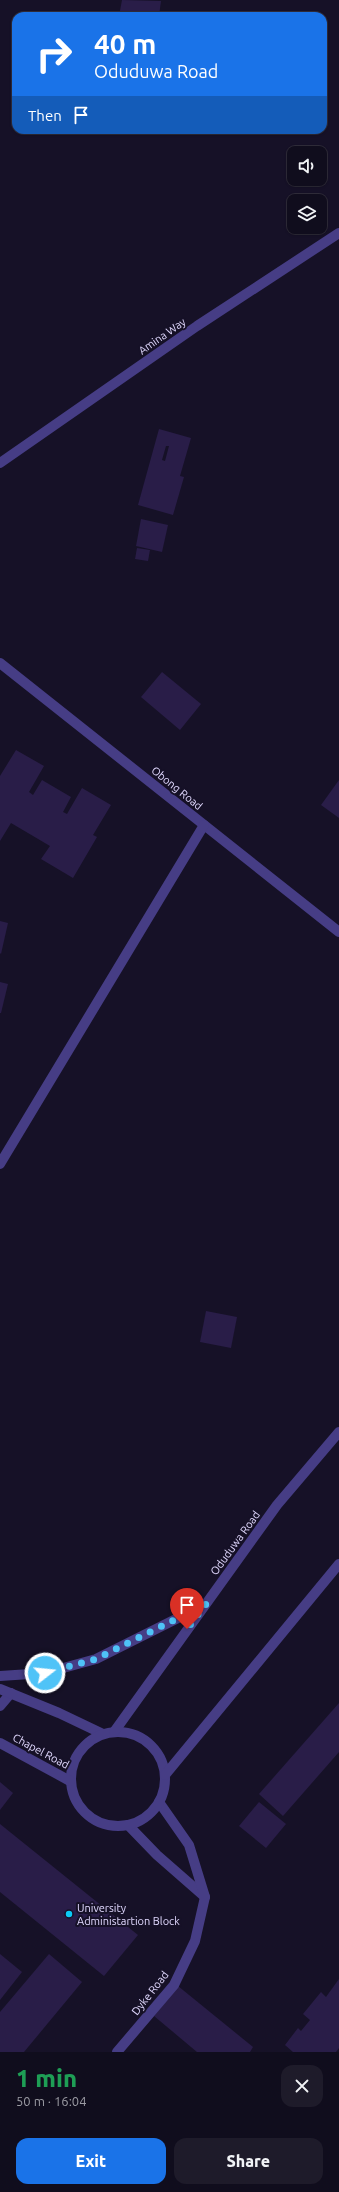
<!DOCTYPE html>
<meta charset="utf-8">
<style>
body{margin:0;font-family:Ubuntu,sans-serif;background:#1e1b2a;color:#f1f3f6;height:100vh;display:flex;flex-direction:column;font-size:15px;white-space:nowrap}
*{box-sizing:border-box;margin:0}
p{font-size:13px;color:#9c9ca4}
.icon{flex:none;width:22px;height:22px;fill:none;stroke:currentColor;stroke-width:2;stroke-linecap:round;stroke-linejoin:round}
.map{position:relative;height:2052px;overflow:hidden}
.sheet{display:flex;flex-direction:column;background:#100d1d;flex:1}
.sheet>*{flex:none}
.top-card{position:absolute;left:12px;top:12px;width:315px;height:122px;border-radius:12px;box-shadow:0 1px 3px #0004,0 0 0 1px #302d3b;background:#1a73e8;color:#fff;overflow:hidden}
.tools{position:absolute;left:287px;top:146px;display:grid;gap:8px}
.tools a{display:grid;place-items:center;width:40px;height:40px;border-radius:8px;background:#100d1d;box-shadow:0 1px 3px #0004,0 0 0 1px #302d3b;font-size:20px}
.pin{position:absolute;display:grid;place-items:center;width:34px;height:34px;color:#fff;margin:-41px -17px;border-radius:50% 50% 50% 0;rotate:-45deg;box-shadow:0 0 4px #0007}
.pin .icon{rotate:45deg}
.me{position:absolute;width:44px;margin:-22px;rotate:74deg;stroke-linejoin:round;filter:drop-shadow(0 0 3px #0008)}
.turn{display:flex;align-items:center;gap:14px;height:84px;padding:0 16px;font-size:18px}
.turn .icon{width:52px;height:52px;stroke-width:2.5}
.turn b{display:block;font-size:28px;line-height:34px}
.then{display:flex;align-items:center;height:38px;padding:0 16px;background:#0003;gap:8px;font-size:15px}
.round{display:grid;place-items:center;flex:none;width:42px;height:42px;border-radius:12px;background:#1e1b2a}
.headline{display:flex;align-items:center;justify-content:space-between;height:68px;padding:0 16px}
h1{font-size:24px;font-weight:800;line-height:30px;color:#1e9e55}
.primary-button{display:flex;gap:8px;margin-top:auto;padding:8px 16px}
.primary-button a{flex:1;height:46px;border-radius:12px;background:#1a73e8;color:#fff;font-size:16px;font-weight:800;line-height:46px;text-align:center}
.primary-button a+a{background:#1e1b2a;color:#f1f3f6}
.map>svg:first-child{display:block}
</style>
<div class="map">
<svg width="339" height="2052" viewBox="0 0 339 2052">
<rect width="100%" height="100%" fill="#161127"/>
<!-- building -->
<g fill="#291d48" fill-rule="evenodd">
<path d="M122,0L161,1L159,16H119Z"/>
<path d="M159,429L191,438L180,476L184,477L173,515L138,505ZM166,446H169L165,461L162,460Z"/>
<path d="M141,519L168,525L162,552L136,546Z"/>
<path d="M137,548L150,550L148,561L135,559Z"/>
<path d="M162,672L201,704L180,730L141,697Z"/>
<path d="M16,750L44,766L29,792L33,795L42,780L71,797L63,812L67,814L82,788L111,805L93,835L97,837L73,878L41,859L50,846L11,823L0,841V776Z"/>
<path d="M339,780V818L321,805Z"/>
<path d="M0,921L8,923L1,954L0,953Z"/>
<path d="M0,982L8,984L1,1013H0Z"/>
<path d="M206,1311L237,1317L231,1348L200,1342Z"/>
<path d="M339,1703V1752L283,1816L259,1794Z"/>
<path d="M0,1782L13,1793L0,1810Z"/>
<path d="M259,1802L286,1824L266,1848L239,1826Z"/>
<path d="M0,1824L138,1935L104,1976L0,1892Z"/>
<path d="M0,1954L22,1972L0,2000Z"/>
<path d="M49,1954L82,1982L24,2052H0V2012Z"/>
<path d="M339,1979V2048L336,2052H293L285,2045L298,2028L301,2031L310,2020L303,2014L321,1992L326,1997Z"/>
<path d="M178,1986L253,2047L250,2052H197L154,2016Z"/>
</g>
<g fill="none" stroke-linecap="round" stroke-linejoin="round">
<!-- minor -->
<g stroke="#463d85" stroke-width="10">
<path d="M0,463L197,326L339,233"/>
<path d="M0,663L339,932"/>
<path d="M0,1164L204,825"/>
<path d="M0,1706L11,1693"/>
<path d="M128,1825L157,1855L205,1897"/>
<path d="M117,2052L174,1985L195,1941L205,1897L189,1845L159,1802"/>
</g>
<!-- tertiary -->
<g stroke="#463d85" stroke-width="10">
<path d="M0,1676L45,1673L96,1659L204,1605"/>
<path d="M0,1689L59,1713L103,1734"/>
<circle cx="118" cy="1779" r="47"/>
<path d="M114,1732L277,1505L339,1432"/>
<path d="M0,1743L70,1781"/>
<path d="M165,1775L339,1564"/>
</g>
</g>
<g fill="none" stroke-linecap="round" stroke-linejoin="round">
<!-- route -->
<path stroke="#4fc3f7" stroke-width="7" stroke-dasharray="0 12.6" d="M45,1673L96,1659L206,1604L187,1629"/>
</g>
<!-- markers -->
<circle fill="#0bccf7" stroke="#161127" stroke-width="1.5" cx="69" cy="1914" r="4"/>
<g text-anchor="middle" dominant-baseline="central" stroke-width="4" stroke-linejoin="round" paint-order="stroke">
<!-- street labels -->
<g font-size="11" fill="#e0d8fe" stroke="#161127">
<text transform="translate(162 336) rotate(-35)">Amina Way</text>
<text transform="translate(177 788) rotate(39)">Obong Road</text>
<text transform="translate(235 1543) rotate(-54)">Oduduwa Road</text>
<text transform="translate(41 1751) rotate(28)">Chapel Road</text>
<text transform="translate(150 1993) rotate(-52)">Dyke Road</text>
</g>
<!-- poi labels -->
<g font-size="11" fill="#e0d8fe" stroke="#161127" text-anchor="start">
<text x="77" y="1908">University<tspan x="77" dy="13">Administartion Block</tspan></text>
</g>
</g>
</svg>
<div class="tools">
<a><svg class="icon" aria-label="sound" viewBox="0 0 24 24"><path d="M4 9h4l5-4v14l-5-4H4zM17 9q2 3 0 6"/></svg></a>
<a><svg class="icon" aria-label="layers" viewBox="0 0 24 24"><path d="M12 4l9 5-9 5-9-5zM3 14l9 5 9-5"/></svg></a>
</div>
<div class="pin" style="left:187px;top:1629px;background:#d93025"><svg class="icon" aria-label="arrive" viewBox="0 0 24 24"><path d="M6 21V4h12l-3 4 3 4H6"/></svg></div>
<svg class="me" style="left:45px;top:1673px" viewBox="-20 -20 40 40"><circle r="17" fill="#4fc3f7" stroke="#fff" stroke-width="3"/><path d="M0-11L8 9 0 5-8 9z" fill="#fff"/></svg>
<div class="top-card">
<div class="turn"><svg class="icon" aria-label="right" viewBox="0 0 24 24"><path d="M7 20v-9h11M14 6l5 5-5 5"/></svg><div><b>40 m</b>Oduduwa Road</div></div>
<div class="then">Then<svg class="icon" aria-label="arrive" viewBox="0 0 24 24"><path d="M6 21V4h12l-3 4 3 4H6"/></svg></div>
</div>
</div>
<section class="sheet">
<div class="headline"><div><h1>1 min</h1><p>50 m · 16:04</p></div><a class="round"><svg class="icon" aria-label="close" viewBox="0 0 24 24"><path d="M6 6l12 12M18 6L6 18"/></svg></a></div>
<div class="primary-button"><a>Exit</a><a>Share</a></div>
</section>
